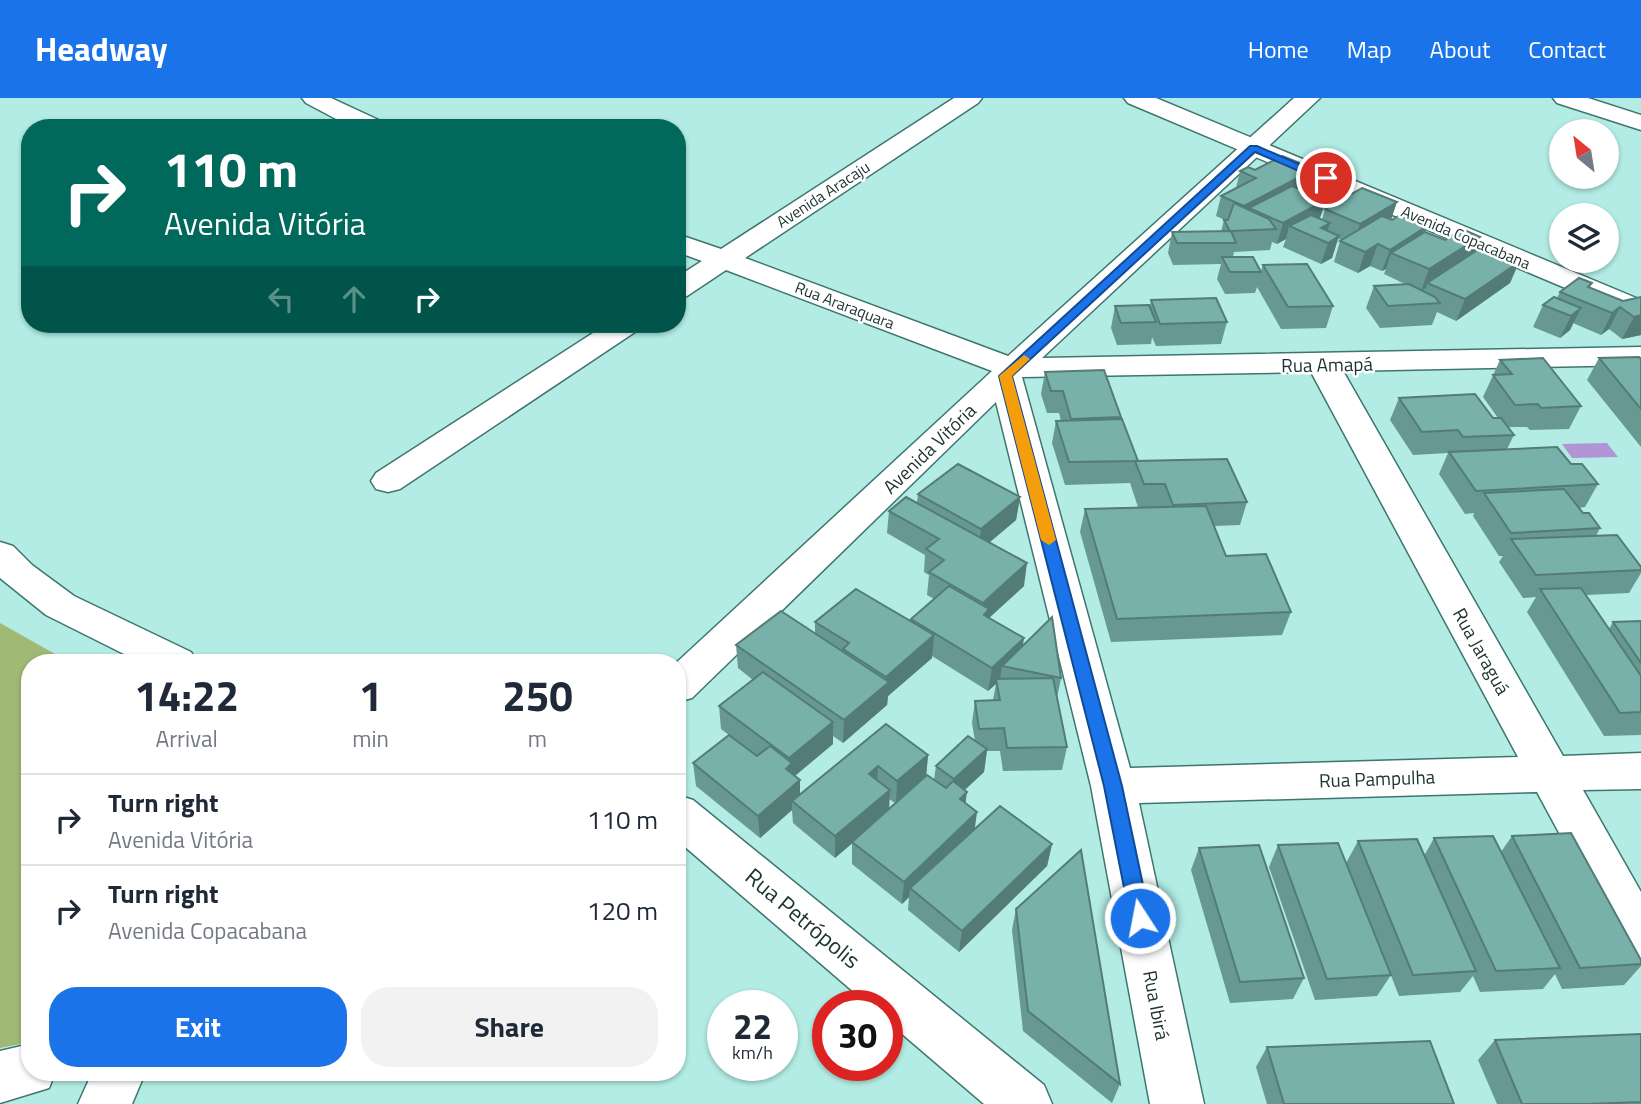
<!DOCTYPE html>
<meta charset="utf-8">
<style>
body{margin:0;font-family:"Titillium Web",sans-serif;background:#f2f2f3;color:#1f2937;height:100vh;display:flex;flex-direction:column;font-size:26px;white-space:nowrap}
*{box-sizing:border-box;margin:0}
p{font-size:23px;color:#747a83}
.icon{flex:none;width:38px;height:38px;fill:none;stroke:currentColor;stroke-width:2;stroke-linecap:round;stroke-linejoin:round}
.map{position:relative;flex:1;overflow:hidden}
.drawer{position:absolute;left:21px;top:556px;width:665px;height:427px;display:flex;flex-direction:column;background:#fff;border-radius:28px;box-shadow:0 2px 5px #0004}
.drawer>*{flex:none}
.guide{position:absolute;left:21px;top:21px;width:665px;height:214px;border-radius:28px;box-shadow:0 2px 5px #0004;background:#00695c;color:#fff;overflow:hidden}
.needle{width:46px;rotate:330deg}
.fabs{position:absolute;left:1549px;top:21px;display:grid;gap:14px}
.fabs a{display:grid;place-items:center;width:70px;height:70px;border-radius:50%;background:#fff;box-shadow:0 2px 5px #0004;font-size:35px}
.speed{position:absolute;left:707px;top:892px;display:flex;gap:14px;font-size:35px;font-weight:700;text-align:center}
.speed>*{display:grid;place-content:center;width:91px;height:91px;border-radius:50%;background:#fff;box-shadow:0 2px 5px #0004;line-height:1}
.speed small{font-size:18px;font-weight:400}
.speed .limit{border:10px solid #d22;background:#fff;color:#111}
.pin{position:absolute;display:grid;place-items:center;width:60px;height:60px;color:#fff;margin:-30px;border:4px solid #fff;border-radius:50%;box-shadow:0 2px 7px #0007}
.me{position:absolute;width:77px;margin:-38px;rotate:349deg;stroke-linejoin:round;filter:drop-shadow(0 0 5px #0008)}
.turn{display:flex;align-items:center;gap:24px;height:147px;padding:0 28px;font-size:32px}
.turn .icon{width:91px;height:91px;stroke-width:2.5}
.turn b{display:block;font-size:49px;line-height:60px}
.lanes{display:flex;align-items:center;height:66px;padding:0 28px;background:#0003;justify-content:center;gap:35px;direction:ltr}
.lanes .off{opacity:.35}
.eta{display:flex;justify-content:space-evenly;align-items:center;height:119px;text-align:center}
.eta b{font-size:42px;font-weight:700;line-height:49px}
.primary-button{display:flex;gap:14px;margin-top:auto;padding:14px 28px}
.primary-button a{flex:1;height:80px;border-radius:28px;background:#1a73e8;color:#fff;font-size:28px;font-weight:700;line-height:80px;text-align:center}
.primary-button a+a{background:#f2f2f3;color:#1f2937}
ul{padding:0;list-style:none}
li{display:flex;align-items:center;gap:21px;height:91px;padding:0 28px;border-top:2px solid #e0e1e3}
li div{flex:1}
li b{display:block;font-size:26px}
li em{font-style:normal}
header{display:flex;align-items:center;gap:42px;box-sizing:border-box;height:98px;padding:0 35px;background:#1a73e8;color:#fff}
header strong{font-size:33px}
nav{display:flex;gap:38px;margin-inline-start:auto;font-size:24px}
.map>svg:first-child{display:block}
</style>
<header>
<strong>Headway</strong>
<nav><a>Home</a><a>Map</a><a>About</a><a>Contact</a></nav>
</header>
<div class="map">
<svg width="1641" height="1006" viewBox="0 0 1641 1006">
<rect width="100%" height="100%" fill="#b2ece4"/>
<!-- forest -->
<path fill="#a0b975" d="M0,525L71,565H30V944L0,950Z"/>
<!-- water -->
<path fill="#b194d3" d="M1607,345L1618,359L1572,360L1562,346Z"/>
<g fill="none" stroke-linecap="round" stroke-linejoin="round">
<defs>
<g id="street">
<path d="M302,0H331L385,25L388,30H353L306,5Z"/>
<path d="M954,0H982L978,5L745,160L1008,258L1294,0H1320L1042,260L1641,249V267L1343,273L1563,658L1641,655V691L1583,692L1641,794V862L1624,855L1537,694L1139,705L1204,1006H1150L1091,688L996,304L692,600L677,604L676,565L992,273L726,172L687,198L677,201V179L702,163L677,154V136L721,151ZM1311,274L1518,659L1130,670L1022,279Z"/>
<path d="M1553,0H1588L1641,17V32L1557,5Z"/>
<path d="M607,226H642L638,232L400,391L388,394L376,391L371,383L376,375Z"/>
<path d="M0,444L13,448L32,467L74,498L191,554L197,565H142L46,517L0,480Z"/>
<path d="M677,697L693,702L1044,987L1052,1006H984L887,923V908H870L677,742Z"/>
<path d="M30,946V975H55L49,990L0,1005V953Z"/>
<path d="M92,975H145L132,1006H78Z"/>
</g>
<path id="secondary" d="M1124,0H1156L1641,202V222L1128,5Z"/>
</defs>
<!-- street casing -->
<use href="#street" stroke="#3e766f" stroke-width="3"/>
<!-- secondary casing -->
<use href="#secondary" stroke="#3e766f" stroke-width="3"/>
<!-- street -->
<use href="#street" fill="#fff" fill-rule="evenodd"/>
<!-- secondary -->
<use href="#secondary" fill="#fff" fill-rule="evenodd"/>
</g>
<!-- wall -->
<g fill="#679891" fill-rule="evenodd">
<path d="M1315,71L1309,91L1305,93L1320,121L1322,122L1325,111L1427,128L1425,134L1474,154L1519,164L1510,185L1456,223L1437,214L1432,227L1380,230L1366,210L1374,188L1407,187L1384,176L1386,171L1382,173L1370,168L1358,175L1334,164L1340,143L1342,142L1338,141L1332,160L1321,166L1283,149L1286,141L1277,146L1272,144L1270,152L1234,154L1233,159L1261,173L1263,167L1333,208L1326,230L1281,231L1257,189L1255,195L1225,196L1217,181L1221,166L1173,167L1168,155L1172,134H1221L1224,122H1225L1216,118L1221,98L1236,90L1240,73Z"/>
<path d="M1592,185L1590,189L1623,203L1641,199V237L1622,241L1609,231L1601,237L1573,225L1570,232L1560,240L1533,229L1543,207L1557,200L1560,194Z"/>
<path d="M1151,202L1227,224L1221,246L1156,248L1152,239L1151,246L1117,247L1111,230L1115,208H1150Z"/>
<path d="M1599,260L1641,261V349L1587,282Z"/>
<path d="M1500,262L1581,308L1569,331L1530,332L1527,329H1508L1514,337L1507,351L1571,366L1598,386L1585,409L1579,410L1583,415L1600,430L1596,438L1641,469V475L1629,495L1586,497L1609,531L1613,524L1641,523V637L1604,638L1527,514L1536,499L1523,500L1499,464L1503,458H1499L1473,418L1474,415L1465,416L1439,376L1448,355L1413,357L1390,322L1399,300L1493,320H1498L1483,299Z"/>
<path d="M1045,274L1121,319L1137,363L1247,404L1240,427L1214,428L1226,458L1291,514L1282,537L1111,544L1080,434L1085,411L1138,409L1130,385L1065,387L1052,345L1056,323H1061L1059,315H1047L1041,296Z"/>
<path d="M918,396L1020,399L1016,422L990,444L1024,488L989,520L1061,580L1057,600L1067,649L1062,672L1003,673L1000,653H987L984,674L964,692L966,706L975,731L1052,746L1047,768L959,854L908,812L909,799L902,806L852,766V745L835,760L793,725L792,712L760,740L696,688L693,665L729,637L721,631L719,608L753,582L738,570L736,547L815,535V524L911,523V521L934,501L927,497L929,477L924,474L925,457L887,435L889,413L917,405ZM932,558L988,593L996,586L993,602L975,603L972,625L975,643L936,668L934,682L926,678L928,657L886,626L800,696V682L795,678L833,646V638L843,645L887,607L888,598L932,560ZM889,701L895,705L889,711Z"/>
<path d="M1512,738L1641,862V868L1624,887L1562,891L1555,876L1543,891L1480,894L1473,878L1460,894L1399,898L1360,799L1391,877L1377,898L1315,902L1269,769L1278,747L1346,765L1358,743L1424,758L1434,740L1501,754Z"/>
<path d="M1199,750L1304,880L1293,901L1230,905L1191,772Z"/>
<path d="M1016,811L1120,986L1112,1005L1023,933L1012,832Z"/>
<path d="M1641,936V1006H1497L1478,962L1495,942Z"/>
<path d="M1267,949L1454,1006H1267L1256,969Z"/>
</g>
<!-- shaded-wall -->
<g fill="#547c76">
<path d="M1315,71L1309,91L1263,116L1249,110L1244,126L1239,129L1244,108Z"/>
<path d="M1326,102L1319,123L1289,128L1286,141L1277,146L1283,125Z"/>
<path d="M1397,104L1390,125L1353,147L1360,126Z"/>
<path d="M1330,125L1324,144L1321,130Z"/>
<path d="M1427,128L1420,150L1391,155L1386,171L1382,173L1390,152Z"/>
<path d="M1339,138L1332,160L1321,166L1328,145Z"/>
<path d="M1480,139L1472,160L1427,185L1426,190L1421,193L1429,171Z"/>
<path d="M1378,146L1370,168L1358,175L1365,154Z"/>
<path d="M1519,164L1510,185L1456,223L1465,201Z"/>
<path d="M1620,209L1609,231L1601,237L1612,215Z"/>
<path d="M1581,210L1570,232L1560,240L1571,218Z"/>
<path d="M1641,217V237L1622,241L1634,219Z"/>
<path d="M1020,399L1016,422L978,454L981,431Z"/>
<path d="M1027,465L1024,488L980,528L983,505Z"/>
<path d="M934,537L932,560L888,598L887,607L843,645L844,622L885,587L886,579Z"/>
<path d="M1024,540L1021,563L1002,568L1000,582L996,581V586L988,593L992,570Z"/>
<path d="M833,624V646L792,680L786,671L789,668V660Z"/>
<path d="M987,651L984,674L952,704L954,681Z"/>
<path d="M928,657L926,680L896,706L897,683Z"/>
<path d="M878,668L877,691L869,676Z"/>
<path d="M800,682V705L792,703V712L760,740L758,718Z"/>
<path d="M890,692L889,714L835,760V738Z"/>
<path d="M967,694L964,717L960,701Z"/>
<path d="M977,714L974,737L910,790L909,799L902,806L904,784Z"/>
<path d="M1052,746L1047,768L959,854L962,833Z"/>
</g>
<!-- building -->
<g fill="#78b1a9" stroke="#547c76" stroke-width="2">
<path d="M1282,58L1315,71L1244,108L1221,98L1256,80L1240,73L1248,69L1255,72Z"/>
<path d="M1292,88L1326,102L1283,125L1249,110Z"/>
<path d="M1362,90L1397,104L1360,126L1325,111Z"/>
<path d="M1234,105L1269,121L1276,131L1230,133L1224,122H1228Z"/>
<path d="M1311,117L1330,125L1321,130L1339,138L1328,145L1289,128Z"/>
<path d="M1400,117L1427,128L1390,152L1378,146L1365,154L1340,143L1382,118L1392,122Z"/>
<path d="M1462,131L1480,139L1429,171L1391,155L1425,134L1445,142Z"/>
<path d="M1231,133L1236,145H1177L1172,134Z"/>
<path d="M1482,149L1519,164L1465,201L1427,185Z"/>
<path d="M1222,159H1253L1261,174H1230Z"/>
<path d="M1307,166L1333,208L1288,209L1263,167Z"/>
<path d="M1579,180L1592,185L1588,189L1623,203L1641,199V217L1634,219L1620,209L1612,215L1560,194Z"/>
<path d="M1409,186L1435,199L1440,205L1388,208L1374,188Z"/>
<path d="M1554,199L1581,210L1571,218L1543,207Z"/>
<path d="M1216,200L1227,224L1160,226L1151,202Z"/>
<path d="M1149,207L1156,224L1121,225L1115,208Z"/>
<path d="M1639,259L1641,261V311L1599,260Z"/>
<path d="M1543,260L1581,308L1541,310L1538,306L1515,307L1493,277L1512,276L1500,262Z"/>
<path d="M1104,272L1121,319L1071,321L1063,293H1051L1045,274Z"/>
<path d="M1475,296L1493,320H1501L1514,337L1463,339L1458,332L1422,334L1399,300Z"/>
<path d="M1122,321L1138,363L1069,364L1056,323Z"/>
<path d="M1557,349L1571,366H1582L1598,386L1476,393L1449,354Z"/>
<path d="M1227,361L1247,404L1173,407L1165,386H1144L1135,363Z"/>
<path d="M958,366L1020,399L981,431L918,396Z"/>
<path d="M1564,391L1583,415H1589L1600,430L1511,435L1484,395Z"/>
<path d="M906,399L1027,465L983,505L929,474L944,462L926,451L939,441L889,413Z"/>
<path d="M1206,408L1226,458L1266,456L1291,514L1117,521L1085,411Z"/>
<path d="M1617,437L1641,469V472L1536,477L1511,441Z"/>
<path d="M949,488L989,511L984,517L1024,540L992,570L911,521Z"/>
<path d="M1581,490L1641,578V614L1620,615L1540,491Z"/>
<path d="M856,491L934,537L886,579L843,551L849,545L815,524Z"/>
<path d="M781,513L889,584L844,622L736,547Z"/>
<path d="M1052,519L1061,580L1002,568Z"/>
<path d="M1641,523V565L1613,524Z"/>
<path d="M763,574L833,624L789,660L719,608Z"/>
<path d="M1053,580L1067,649L1007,650L1004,630L979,631L975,603L1000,602L996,581Z"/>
<path d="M886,626L928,657L897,683L878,668L869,676L890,692L835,738L792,703Z"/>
<path d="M729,637L757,658L770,648L792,665L786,671L800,682L758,718L693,665Z"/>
<path d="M968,638L987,651L954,681L936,668Z"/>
<path d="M927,677L946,690L953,683L967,694L960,701L977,714L904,784L852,744Z"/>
<path d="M1000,708L1052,746L962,833L910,790Z"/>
<path d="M1571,735L1641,862V866L1580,870L1512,738Z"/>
<path d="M1493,738L1560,870L1496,873L1434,740Z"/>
<path d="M1417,741L1476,873L1413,877L1358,743Z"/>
<path d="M1338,745L1391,877L1327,881L1278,747Z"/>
<path d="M1259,747L1304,880L1240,884L1199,750Z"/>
<path d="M1081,752L1120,986L1028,913L1016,811Z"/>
<path d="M1641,936V1004L1586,1006H1522L1495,942Z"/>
<path d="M1430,943L1454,1006H1284L1267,949Z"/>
</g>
<!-- route -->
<path fill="#1a73e8" stroke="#114b97" stroke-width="2" d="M1250,48H1257L1331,80L1322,83L1255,54L1012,278L1122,688L1150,820L1147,827L1140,829L1133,827L1130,820L1104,688L999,278Z"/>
<!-- slow -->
<path fill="#f59e0b" d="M1024,257L1030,261L1012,278L1056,442L1049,447L1041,442L999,278Z"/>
<g text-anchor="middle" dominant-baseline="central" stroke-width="5" stroke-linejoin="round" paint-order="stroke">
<!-- far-street labels -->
<g font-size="16" fill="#1c3330" stroke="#fff">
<text transform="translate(823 96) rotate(-33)">Avenida Aracaju</text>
<text transform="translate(1466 139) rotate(23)">Avenida Copacabana</text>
<text transform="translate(845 207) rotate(21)">Rua Araraquara</text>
</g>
<!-- street labels -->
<g font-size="19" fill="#1c3330" stroke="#fff">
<text transform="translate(1327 266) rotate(-1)">Rua Amapá</text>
<text transform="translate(929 350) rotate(-44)">Avenida Vitória</text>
<text transform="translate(1482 553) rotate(61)">Rua Jaraguá</text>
<text transform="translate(1377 680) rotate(-2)">Rua Pampulha</text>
<text transform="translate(1157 907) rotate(79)">Rua Ibirá</text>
</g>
<!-- near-street labels -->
<g font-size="23" fill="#1c3330" stroke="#fff">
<text transform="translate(803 820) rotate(40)">Rua Petrópolis</text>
</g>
</g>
</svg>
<div class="fabs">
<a><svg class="needle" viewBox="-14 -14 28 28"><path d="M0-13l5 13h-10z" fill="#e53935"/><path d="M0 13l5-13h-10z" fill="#747a83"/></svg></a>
<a><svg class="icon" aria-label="layers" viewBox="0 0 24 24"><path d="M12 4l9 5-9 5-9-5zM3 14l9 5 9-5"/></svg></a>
</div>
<div class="speed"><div>22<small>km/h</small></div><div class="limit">30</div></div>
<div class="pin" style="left:1326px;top:80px;background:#d93025"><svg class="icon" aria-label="arrive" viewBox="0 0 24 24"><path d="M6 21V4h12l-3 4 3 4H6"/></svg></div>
<svg class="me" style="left:1140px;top:820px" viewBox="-20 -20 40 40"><circle r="17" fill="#1a73e8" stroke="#fff" stroke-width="3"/><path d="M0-11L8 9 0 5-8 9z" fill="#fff"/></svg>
<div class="guide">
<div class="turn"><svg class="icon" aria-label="right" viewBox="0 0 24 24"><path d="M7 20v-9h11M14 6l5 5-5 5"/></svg><div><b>110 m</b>Avenida Vitória</div></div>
<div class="lanes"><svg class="icon off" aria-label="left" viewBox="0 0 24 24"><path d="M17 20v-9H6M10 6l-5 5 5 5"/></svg><svg class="icon off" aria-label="ahead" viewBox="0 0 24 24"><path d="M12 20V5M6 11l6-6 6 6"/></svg><svg class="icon" aria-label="right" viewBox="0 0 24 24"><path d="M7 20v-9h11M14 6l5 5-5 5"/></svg></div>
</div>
<section class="drawer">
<div class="eta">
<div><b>14:22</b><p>Arrival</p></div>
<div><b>1</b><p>min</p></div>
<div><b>250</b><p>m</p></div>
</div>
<ul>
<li><svg class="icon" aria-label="right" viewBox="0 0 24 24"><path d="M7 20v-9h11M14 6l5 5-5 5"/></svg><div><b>Turn right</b><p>Avenida Vitória</p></div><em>110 m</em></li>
<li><svg class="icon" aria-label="right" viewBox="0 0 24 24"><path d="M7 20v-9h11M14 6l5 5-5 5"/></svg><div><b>Turn right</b><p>Avenida Copacabana</p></div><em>120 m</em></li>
</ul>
<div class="primary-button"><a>Exit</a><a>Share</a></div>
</section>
</div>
